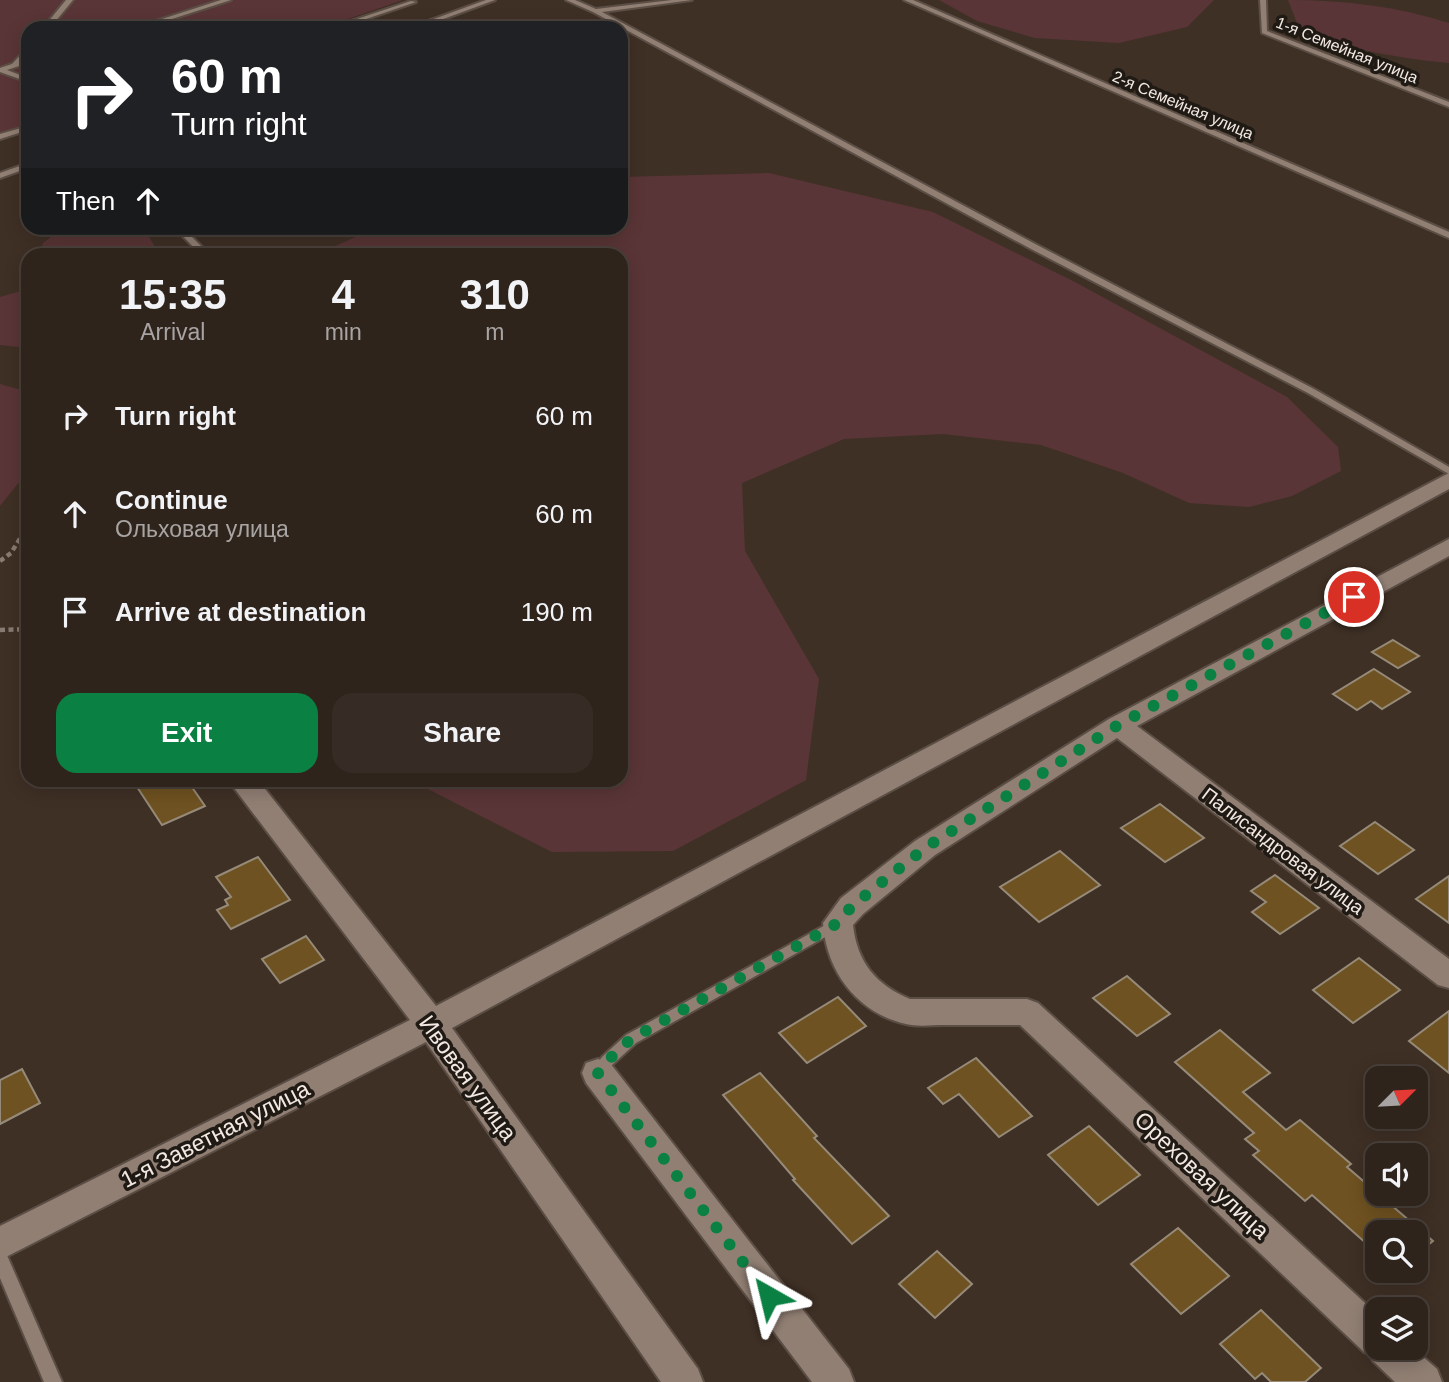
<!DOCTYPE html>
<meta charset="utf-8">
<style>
body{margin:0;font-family:Arial,sans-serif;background:#372c25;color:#f1f3f6;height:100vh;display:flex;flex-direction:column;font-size:26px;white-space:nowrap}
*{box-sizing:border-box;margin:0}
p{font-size:23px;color:#a7a4a3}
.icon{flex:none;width:38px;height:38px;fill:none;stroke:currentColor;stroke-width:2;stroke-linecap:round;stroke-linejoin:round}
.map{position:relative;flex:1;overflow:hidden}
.details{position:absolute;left:21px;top:248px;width:607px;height:539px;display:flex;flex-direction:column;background:#2f241c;border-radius:21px;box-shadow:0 4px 18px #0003,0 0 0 2px #4a413b}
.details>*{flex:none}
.guide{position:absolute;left:21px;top:21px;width:607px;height:214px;border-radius:21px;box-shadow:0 4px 18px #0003,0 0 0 2px #4a413b;background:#202124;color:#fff;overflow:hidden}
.needle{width:46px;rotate:66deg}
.controls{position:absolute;left:1365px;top:1066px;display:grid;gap:14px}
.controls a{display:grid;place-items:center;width:63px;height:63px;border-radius:14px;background:#2f241c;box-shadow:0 4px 18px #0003,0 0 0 2px #4a413b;font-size:35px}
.pin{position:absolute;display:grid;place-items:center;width:60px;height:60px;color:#fff;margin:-30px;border:4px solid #fff;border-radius:50%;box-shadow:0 2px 7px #0007}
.me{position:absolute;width:77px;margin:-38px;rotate:323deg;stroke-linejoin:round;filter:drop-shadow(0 0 5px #0008)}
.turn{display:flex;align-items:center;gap:24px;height:147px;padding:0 35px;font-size:32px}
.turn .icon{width:91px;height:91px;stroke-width:2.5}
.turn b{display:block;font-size:49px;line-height:60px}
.then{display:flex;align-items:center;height:66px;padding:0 35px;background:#0003;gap:14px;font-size:26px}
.eta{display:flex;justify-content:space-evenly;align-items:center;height:119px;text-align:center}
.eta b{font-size:42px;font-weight:700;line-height:49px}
.cta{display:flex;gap:14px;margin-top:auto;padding:14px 35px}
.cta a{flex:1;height:80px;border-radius:21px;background:#0b8043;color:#fff;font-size:28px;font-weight:700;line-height:80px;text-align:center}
.cta a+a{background:#372c25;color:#f1f3f6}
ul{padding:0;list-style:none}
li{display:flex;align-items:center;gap:21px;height:98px;padding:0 35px}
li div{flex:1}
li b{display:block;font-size:26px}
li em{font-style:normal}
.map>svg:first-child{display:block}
</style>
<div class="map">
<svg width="1449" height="1382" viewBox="0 0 1449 1382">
<rect width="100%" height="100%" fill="#3f3025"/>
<!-- green -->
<g fill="#5a3537">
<path d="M0,0H403L322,28H28V126L0,135Z"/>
<path d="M939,0H1214L1187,27L1119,43L1035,38L977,21Z"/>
<path d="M1288,0C1342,0 1397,6 1449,23V63C1394,58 1353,49 1301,33Z"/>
<path d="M769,173L933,212L1073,281L1287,397L1338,447L1341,471L1292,496L1249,507L1189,503L1123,473L1041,445L943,434L844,439L742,483L745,551L819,679L806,780L673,851L552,852L412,781L621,780V256L316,255L375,228H621V177Z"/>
<path d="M63,228H143L154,245L152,255H40L43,243Z"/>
<path d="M28,289V348L0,345V297Z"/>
<path d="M0,384L28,392V471L0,506Z"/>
</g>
<!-- building -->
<g fill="#6f5221" stroke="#968b7a" stroke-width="2">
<path d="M1393,640L1419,656L1398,668L1372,652Z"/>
<path d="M1374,669L1410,692L1382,709L1371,701L1357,710L1333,694Z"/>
<path d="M152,780H187L205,806L162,825L137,787Z"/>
<path d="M1160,804L1204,838L1165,862L1121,828Z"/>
<path d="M1375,822L1414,850L1378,874L1340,846Z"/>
<path d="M1060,851L1100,885L1039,922L1000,887Z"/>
<path d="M258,857L290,900L231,929L217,910L228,905L225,900L231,897L216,877Z"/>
<path d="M1275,875L1319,908L1280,934L1252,912L1266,902L1251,891Z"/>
<path d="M1449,876V923L1416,899Z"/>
<path d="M306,936L324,960L280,983L262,959Z"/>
<path d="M1359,958L1400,990L1353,1023L1313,990Z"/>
<path d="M1127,976L1170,1014L1137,1036L1093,998Z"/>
<path d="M838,997L866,1026L807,1063L779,1033Z"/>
<path d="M1449,1011V1073L1409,1041Z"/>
<path d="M1220,1030L1270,1073L1243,1092L1286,1130L1300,1120L1351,1164L1347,1167L1433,1241L1416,1255V1232H1377V1253L1312,1195L1305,1201L1253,1155L1259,1151L1245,1139L1254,1133L1175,1062Z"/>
<path d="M976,1058L1032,1116L999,1137L959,1094L943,1104L928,1088Z"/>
<path d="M22,1069L40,1103L0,1124V1080Z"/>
<path d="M760,1073L817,1136L814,1138L889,1216L852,1244L793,1180L795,1179L723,1095Z"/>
<path d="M1089,1126L1140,1175L1098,1205L1048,1155Z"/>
<path d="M1178,1228L1229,1276L1181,1314L1131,1264Z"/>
<path d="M937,1251L972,1284L935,1318L899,1284Z"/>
<path d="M1261,1310L1321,1368L1305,1382H1271L1262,1373L1255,1379L1220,1344Z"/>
</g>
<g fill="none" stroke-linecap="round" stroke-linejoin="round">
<defs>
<g id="lane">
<path d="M66,0H73L50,28H43Z"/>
<path d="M221,0H231L144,28H134Z"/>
<path d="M486,0H495L419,28H409Z"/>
<path d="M566,0H575L596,9L672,0H692L602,12L1039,246L1314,389L1449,467V474L1308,393L1033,250L593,12Z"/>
<path d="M904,0H913L1449,232V238Z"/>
<path d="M1260,0H1266L1267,31L1449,102V107L1262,33Z"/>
<path d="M411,1L416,2L340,28H330Z"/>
<path d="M28,47V53L22,61L28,59V63L7,70L28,78V82L0,72V68L12,64Z"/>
<path d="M28,126V130L0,139V134Z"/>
<path d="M28,163V168L0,178V173Z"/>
<path d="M175,228H183L211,256H202Z"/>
<path d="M838,918L843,919L845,923L843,927L636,1043L612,1065L603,1077L598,1079L593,1077L590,1073L602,1057L626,1035Z"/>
<path d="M0,1250L6,1253L62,1382H44L0,1278Z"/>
</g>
<g id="street">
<path d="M1449,473V489L452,1028L698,1369L703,1382H661L426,1042L0,1260V1226L410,1020L228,780H258L436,1006Z"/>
<path d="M1449,539V556L1137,726L1449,959V988L1438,985L1117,738L935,855L863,914L853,925C857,962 876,985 910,999H1027L1038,1003L1377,1314V1348H1413L1437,1369L1442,1382H1395L1373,1361L1370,1354L1364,1352L1020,1025C994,1025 969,1025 944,1025C932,1025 918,1027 906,1024C857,1013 826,971 823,923L841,898L915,841L1109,719Z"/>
<path d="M598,1059L610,1063L849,1369L854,1382H812L586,1083L582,1073L586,1063Z"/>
</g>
</defs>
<!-- lane casing -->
<use href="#lane" stroke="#5b4e45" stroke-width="4"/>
<!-- street casing -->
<use href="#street" stroke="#5b4e45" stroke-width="4"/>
<!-- path -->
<g stroke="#887b71" stroke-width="4.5" stroke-dasharray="5 3.5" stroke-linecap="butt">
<path d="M0,561L11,553L28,526"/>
<path d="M0,630L28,629"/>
</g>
<!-- lane -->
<use href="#lane" fill="#917f73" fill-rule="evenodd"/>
<!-- street -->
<use href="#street" fill="#917f73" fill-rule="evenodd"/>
</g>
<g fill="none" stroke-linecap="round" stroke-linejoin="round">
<!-- route -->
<path stroke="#0b8043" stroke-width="12" stroke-dasharray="0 21.6" d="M769,1296L598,1073L607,1061L631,1039L838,923L852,906L925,848L1118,725L1354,597"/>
</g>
<g text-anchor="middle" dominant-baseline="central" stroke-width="7" stroke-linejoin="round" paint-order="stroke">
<!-- far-street labels -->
<g font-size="16" fill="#f3e9e2" stroke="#201a15">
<text transform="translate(1347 50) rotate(22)">1-я Семейная улица</text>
<text transform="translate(1183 105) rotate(23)">2-я Семейная улица</text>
</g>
<!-- street labels -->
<g font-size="19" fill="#f3e9e2" stroke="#201a15">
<text transform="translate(1283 851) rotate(37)">Палисандровая улица</text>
</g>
<!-- near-street labels -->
<g font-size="23" fill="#f3e9e2" stroke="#201a15">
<text transform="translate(468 1078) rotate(54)">Ивовая улица</text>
<text transform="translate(215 1134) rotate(-27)">1-я Заветная улица</text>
<text transform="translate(1202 1175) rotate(43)">Ореховая улица</text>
</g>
</g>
</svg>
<div class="controls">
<a><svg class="needle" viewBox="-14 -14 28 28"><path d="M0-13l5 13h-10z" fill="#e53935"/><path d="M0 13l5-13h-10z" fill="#a7a4a3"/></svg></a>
<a><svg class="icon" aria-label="sound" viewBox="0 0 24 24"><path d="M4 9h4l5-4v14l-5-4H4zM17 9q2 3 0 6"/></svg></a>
<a><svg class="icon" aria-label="search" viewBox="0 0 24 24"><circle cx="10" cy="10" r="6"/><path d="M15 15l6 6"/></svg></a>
<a><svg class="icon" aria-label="layers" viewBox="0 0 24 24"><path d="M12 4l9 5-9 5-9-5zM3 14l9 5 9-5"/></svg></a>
</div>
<div class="pin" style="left:1354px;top:597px;background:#d93025"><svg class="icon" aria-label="arrive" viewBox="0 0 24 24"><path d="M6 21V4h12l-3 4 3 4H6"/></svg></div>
<svg class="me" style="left:769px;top:1296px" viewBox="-20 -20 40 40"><path d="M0-17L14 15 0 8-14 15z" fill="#0b8043" stroke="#fff" stroke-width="4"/></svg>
<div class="guide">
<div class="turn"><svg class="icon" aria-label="right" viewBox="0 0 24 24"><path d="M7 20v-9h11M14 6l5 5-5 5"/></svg><div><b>60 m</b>Turn right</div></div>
<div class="then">Then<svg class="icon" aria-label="ahead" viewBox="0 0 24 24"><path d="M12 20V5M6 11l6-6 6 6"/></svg></div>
</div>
<section class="details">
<div class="eta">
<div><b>15:35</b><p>Arrival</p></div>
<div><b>4</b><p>min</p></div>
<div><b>310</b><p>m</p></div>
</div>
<ul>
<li><svg class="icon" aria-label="right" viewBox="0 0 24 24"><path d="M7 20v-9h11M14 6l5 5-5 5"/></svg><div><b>Turn right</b></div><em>60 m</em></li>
<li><svg class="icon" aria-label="ahead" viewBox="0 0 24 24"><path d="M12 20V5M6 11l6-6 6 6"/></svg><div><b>Continue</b><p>Ольховая улица</p></div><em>60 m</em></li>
<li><svg class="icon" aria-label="arrive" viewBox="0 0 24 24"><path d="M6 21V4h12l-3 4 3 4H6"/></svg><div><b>Arrive at destination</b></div><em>190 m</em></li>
</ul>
<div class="cta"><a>Exit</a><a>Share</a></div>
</section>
</div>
